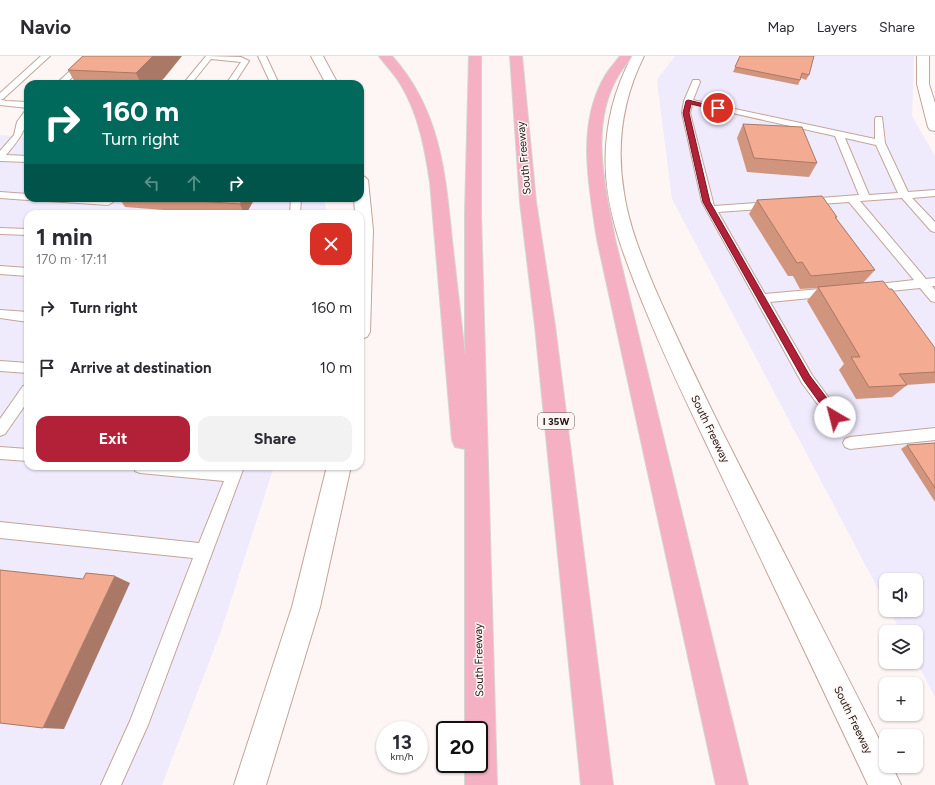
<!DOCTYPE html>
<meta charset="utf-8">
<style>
body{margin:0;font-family:Figtree,sans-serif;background:#f2f2f3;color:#2b2b33;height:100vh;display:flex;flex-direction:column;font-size:15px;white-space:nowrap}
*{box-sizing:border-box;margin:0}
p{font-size:13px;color:#7c7c81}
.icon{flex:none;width:22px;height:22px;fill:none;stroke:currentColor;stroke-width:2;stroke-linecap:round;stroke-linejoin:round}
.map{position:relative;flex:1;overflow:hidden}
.drawer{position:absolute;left:24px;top:154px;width:340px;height:260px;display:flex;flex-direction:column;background:#fff;border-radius:12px;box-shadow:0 1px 3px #0004}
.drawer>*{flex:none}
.guide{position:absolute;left:24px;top:24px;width:340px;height:122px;border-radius:12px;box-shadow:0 1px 3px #0004;background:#00695c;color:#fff;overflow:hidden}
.fabs{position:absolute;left:879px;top:517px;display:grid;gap:8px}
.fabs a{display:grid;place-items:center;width:44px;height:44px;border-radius:8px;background:#fff;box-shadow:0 1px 3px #0004;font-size:20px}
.speed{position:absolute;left:376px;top:665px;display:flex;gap:8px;font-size:20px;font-weight:700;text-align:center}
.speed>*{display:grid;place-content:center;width:52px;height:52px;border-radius:50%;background:#fff;box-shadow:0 1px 3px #0004;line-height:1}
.speed small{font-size:10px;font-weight:400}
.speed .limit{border:2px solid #111;border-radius:6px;background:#fff;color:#111}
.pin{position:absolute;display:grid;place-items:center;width:34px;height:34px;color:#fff;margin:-17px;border:2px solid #fff;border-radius:50%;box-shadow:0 1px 4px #0007}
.me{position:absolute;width:44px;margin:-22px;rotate:323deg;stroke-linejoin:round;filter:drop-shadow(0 0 3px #0008)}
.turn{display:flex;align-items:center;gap:14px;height:84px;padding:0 12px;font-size:18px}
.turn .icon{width:52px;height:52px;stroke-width:2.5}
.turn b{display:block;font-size:28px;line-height:34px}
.lanes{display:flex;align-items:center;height:38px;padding:0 12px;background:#0003;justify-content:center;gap:20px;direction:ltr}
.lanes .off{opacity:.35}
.round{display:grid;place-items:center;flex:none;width:42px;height:42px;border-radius:12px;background:#f2f2f3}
.summary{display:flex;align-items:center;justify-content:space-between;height:68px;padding:0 12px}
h1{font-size:24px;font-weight:700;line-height:30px}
.button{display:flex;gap:8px;margin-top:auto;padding:8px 12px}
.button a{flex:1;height:46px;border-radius:12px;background:#b32138;color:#fff;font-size:16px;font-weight:700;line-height:46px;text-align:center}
.button a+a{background:#f2f2f3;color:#2b2b33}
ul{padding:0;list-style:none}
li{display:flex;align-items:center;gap:12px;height:60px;padding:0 12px}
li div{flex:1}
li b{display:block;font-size:15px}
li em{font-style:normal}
header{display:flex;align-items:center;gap:24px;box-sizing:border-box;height:56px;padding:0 20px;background:#fff;border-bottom:1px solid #e1e1e2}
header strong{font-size:19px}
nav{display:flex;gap:22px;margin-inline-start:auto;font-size:14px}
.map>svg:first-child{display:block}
</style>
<header>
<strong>Navio</strong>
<nav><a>Map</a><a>Layers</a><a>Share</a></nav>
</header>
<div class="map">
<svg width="935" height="729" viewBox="0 0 935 729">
<rect width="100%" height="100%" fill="#fdf6f4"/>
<!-- commercial -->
<g fill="#efebfd">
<path d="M675,0H914L912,60L935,100V641L916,605V576H901L889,554H916V524H886V548L672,143L657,26L658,22Z"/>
<path d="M0,79L28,81V142H324L327,158H28V410H274L221,575L162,729H0Z"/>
</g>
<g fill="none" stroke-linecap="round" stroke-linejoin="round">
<defs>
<g id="service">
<path d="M41,0H50L3,43H0L6,45L28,46V52L0,49V37Z"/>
<path d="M86,0H95L65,28H56Z"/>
<path d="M206,0L241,1L249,5L234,28H226L241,6L211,3L191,28H183Z"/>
<path d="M258,0H266L279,28H271Z"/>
<path d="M693,24H699L700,26L693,44L875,83V63L876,61H882L885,87L908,136L935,134V140L912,142L935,166V176L931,175L902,142L860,145L926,223L935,222V230H932L935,234V246L931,245L920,232L870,237L866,236L864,233L866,230L870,229L914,224L849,146L807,149L802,146L807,143L859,139L835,80L692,48L690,57L714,150L773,146L778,149L773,152L718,156L765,238L831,232L835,233L837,236L835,239L831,240L770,246L812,319L840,357L842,361L840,365L835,367L830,365L802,327L702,146L682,57L684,45ZM845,82L876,89L898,137L869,139Z"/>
<path d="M28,54C28,73 18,85 6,99L28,100V106L0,105V95L14,79L17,66L25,55Z"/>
<path d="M0,136L28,138V142H32L28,144L0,142Z"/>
<path d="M43,142C55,142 107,139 113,146L108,149L48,145Z"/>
<path d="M291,142H301L300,158H290Z"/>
<path d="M0,172L28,173V179L0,178Z"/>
<path d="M0,210L28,212V220L0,218Z"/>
<path d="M0,254L28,256V266L0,262Z"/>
<path d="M0,305L28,307V317L0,315Z"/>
<path d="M28,329V345L5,378L0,380V363L23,330Z"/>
<path d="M935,372V384L850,393L845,391L843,387L845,383L850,381Z"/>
<path d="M0,391L28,393V405L0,403Z"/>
<path d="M133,410L244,411L148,669L121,729H101L130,665L193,502L0,482V466L199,487L224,425L140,417L135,415Z"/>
</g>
<path id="minor" d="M917,0H929V28L935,47V75L930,74L928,71L917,28Z"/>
<g id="secondary">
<path d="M311,0H323L338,28H326Z"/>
<path d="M632,0H644C622,44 616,89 624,137C629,171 643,204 656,235C677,283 700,330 723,377C777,484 832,590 886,697V710H892L901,729H868C814,614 759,500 705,385C681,335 657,284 637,233C625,202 613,171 608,138C601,89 609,43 632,0Z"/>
<path d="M360,119L365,121L368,124L373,174L370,276L367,281L360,283V158H355L354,142H360Z"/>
<path d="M327,410H351L320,551L266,729H234L292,551Z"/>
</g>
<g id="motorway">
<path d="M379,0H392C440,54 445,115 452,184C456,222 461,261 465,299V157L469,0H481V157L497,729H465V708H479V674H465V393L455,391L452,384L430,126C425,93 419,59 401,29C395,18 386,10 379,0Z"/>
<path d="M510,0H522L536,146L555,270L613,729H581L535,270L520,146Z"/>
<path d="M620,0H632C627,7 622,13 618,20C589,69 605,131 615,183L748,729H716L597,183C589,130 576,69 605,20C609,13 615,7 620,0Z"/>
</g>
</defs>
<!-- service casing -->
<use href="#service" stroke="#c3a599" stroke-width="2"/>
<!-- minor casing -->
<use href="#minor" stroke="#c3a599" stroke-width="2"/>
<!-- secondary casing -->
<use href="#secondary" stroke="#c3a599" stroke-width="2"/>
<!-- motorway casing -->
<use href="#motorway" stroke="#d6d5d4" stroke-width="2"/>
<!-- service -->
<use href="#service" fill="#fff" fill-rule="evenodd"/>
<!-- minor -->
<use href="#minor" fill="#fff" fill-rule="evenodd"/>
<!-- secondary -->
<use href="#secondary" fill="#fff" fill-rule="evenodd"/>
<!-- motorway -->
<use href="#motorway" fill="#f5b0c3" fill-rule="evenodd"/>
</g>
<!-- wall -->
<g fill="#d1947d">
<path d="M83,0L165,21L158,28H76L68,14Z"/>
<path d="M740,0L809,19L806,24L801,22L798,29L733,16Z"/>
<path d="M743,68L817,107L809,121L747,116L737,82Z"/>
<path d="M119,142H255L246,158H217L125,151Z"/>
<path d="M757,144L837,161L836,162L875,214L863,227L935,292V327L906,329H907L892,341L856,343L839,314L844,308L807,245L818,232L800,233L793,220H788L749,158Z"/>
<path d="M935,387V446L901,393L907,389Z"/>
</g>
<!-- shaded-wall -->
<g fill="#aa7866">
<path d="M153,0H182L165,21L158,28H141L136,17Z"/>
<path d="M244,142H255L246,158H244L240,148Z"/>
<path d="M115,520L130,527L64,673L43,672Z"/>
</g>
<!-- building -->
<g fill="#f3ac91" stroke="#aa7866">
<path d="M83,0H153L136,17L68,14Z"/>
<path d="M740,0H814L809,19L802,17L800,24L735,11Z"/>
<path d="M743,68L802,71L817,107L754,102Z"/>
<path d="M822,140L837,161H835L875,214L811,220L802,206L797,207L757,144Z"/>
<path d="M157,142H244L240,148Z"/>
<path d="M883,225L889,233H892L935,292V316L899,318L907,329L869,331L851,301H860L818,231Z"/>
<path d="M935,387V432L907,389Z"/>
<path d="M0,514L83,523L86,517L115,520L43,672L0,667Z"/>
</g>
<!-- route -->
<path fill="#b32138" stroke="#741524" d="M688,44L721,52L718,54L691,48L689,57L710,146L810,320L839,358L840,361L839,364H832L804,325L703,146L683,57L686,45Z"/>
<g text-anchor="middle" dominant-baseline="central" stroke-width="3" stroke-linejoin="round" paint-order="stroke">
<!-- shield labels -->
<rect fill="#fdf6f4" stroke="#615754" stroke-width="1" x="538" y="357" width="36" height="16" rx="3"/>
<g font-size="10" font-weight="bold" fill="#1e130f">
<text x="556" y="365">I 35W</text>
</g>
<!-- street labels -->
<g font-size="11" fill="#1e130f" stroke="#fdf6f4">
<text transform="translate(524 102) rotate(-95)">South Freeway</text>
<text transform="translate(710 373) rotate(64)">South Freeway</text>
<text transform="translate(479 604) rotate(-91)">South Freeway</text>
<text transform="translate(853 664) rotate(64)">South Freeway</text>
</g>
</g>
</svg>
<div class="fabs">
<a><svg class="icon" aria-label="sound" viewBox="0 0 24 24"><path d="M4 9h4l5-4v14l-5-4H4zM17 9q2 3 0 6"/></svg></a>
<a><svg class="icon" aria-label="layers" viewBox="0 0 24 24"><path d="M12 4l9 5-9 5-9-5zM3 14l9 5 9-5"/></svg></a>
<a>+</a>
<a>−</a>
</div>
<div class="speed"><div>13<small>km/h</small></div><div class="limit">20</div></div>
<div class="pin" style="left:718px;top:52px;background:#d93025"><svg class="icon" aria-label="arrive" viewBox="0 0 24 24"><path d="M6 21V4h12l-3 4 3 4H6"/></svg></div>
<svg class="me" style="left:835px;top:361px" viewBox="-20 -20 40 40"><circle r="19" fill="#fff"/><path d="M0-13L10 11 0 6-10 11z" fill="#b32138"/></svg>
<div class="guide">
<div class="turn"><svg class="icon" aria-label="right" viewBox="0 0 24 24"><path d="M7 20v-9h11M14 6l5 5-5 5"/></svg><div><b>160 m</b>Turn right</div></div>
<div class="lanes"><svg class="icon off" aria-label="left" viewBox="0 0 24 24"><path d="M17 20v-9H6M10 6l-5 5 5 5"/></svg><svg class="icon off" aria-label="ahead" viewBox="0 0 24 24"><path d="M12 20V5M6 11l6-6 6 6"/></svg><svg class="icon" aria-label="right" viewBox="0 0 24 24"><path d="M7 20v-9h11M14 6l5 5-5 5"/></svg></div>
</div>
<section class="drawer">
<div class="summary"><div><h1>1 min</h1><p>170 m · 17:11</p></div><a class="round" style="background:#d93025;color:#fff"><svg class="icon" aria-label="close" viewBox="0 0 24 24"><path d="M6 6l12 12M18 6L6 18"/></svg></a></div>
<ul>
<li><svg class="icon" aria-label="right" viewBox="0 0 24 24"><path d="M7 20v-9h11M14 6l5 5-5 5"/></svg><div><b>Turn right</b></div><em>160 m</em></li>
<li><svg class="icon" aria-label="arrive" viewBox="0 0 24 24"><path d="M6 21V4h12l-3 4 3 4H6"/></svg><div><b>Arrive at destination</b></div><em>10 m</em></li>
</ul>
<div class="button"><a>Exit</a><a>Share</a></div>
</section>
</div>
